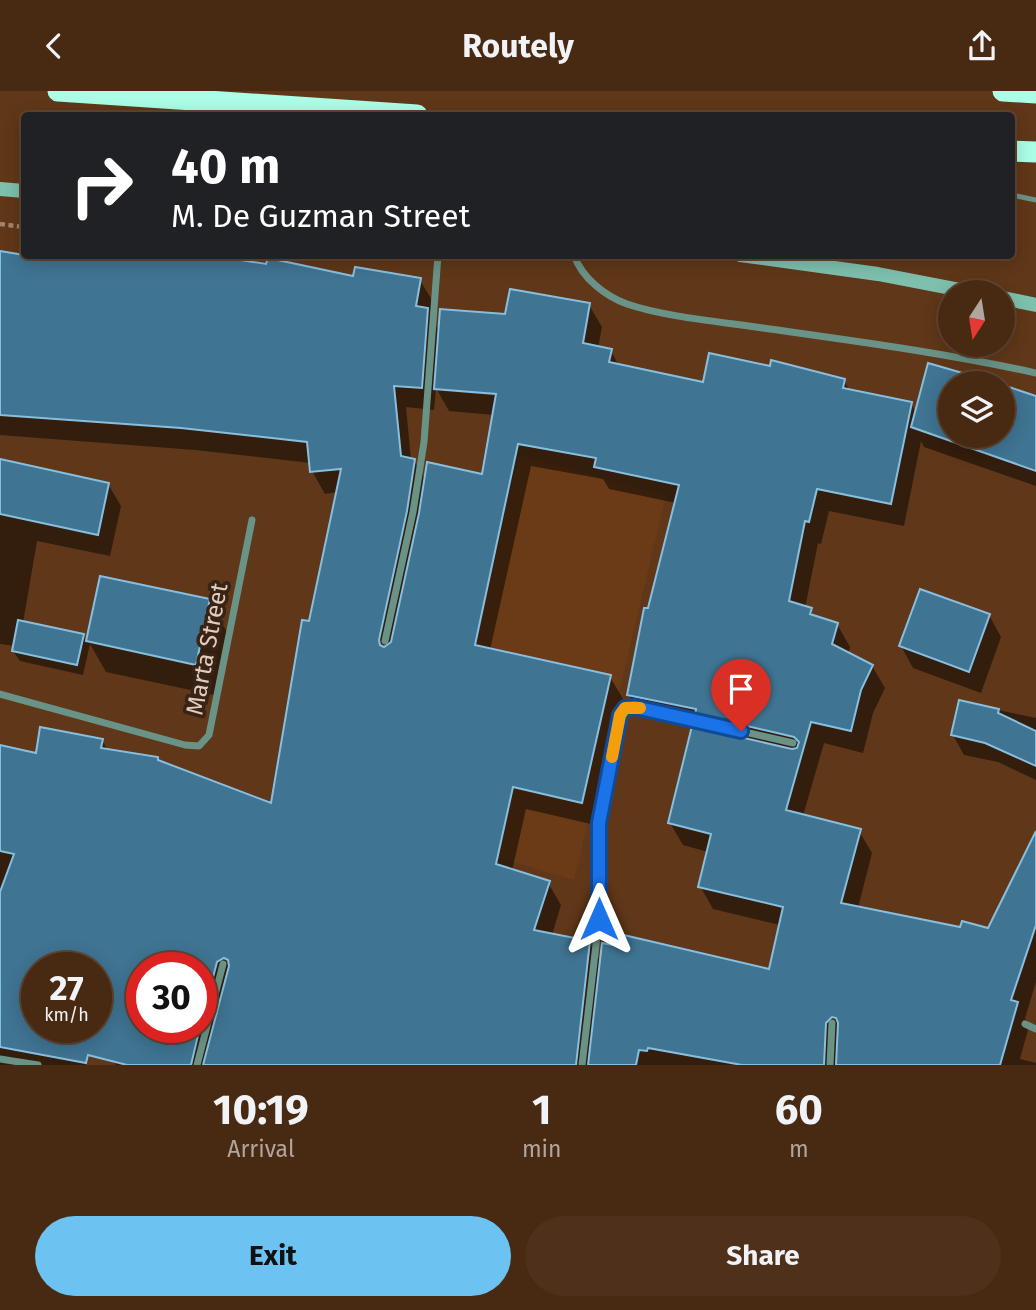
<!DOCTYPE html>
<style>
body{margin:0;font-family:"Fira Sans",sans-serif;background:#4f311b;color:#f1f3f6;height:100vh;display:flex;flex-direction:column;font-size:26px;white-space:nowrap}
*{box-sizing:border-box;margin:0}
p{font-size:23px;color:#b1a69f}
.icon{flex:none;width:38px;height:38px;fill:none;stroke:currentColor;stroke-width:2;stroke-linecap:round;stroke-linejoin:round}
.map{position:relative;height:974px;overflow:hidden}
.drawer{display:flex;flex-direction:column;background:#482912;flex:1}
.drawer>*{flex:none}
.guide{position:absolute;left:21px;top:21px;width:994px;height:147px;border-radius:7px;box-shadow:0 4px 18px #0003,0 0 0 2px #604532;background:#202124;color:#fff;overflow:hidden}
.needle{width:46px;rotate:192deg}
.buttons{position:absolute;left:938px;top:189px;display:grid;gap:14px}
.buttons a{display:grid;place-items:center;width:77px;height:77px;border-radius:50%;background:#482912;box-shadow:0 4px 18px #0003,0 0 0 2px #604532;font-size:35px}
.speed{position:absolute;left:21px;top:861px;display:flex;gap:14px;font-size:35px;font-weight:700;text-align:center}
.speed>*{display:grid;place-content:center;width:91px;height:91px;border-radius:50%;background:#482912;box-shadow:0 4px 18px #0003,0 0 0 2px #604532;line-height:1}
.speed small{font-size:18px;font-weight:400}
.speed .limit{border:10px solid #d22;background:#fff;color:#111}
.pin{position:absolute;display:grid;place-items:center;width:60px;height:60px;color:#fff;margin:-72px -30px;border-radius:50% 50% 50% 0;rotate:-45deg;box-shadow:0 0 7px #0007}
.pin .icon{rotate:45deg}
.me{position:absolute;width:77px;margin:-38px;rotate:0deg;stroke-linejoin:round;filter:drop-shadow(0 0 5px #0008)}
.turn{display:flex;align-items:center;gap:24px;height:147px;padding:0 35px;font-size:32px}
.turn .icon{width:91px;height:91px;stroke-width:2.5}
.turn b{display:block;font-size:49px;line-height:60px}
.eta{display:flex;justify-content:space-evenly;align-items:center;height:119px;text-align:center}
.eta b{font-size:42px;font-weight:700;line-height:49px}
.action{display:flex;gap:14px;margin-top:auto;padding:14px 35px}
.action a{flex:1;height:80px;border-radius:42px;background:#6cc3f2;color:#111;font-size:28px;font-weight:700;line-height:80px;text-align:center}
.action a+a{background:#4f311b;color:#f1f3f6}
header{display:flex;justify-content:space-between;align-items:center;height:91px;padding:0 35px;background:#482912;font-size:32px;font-weight:700}
.map>svg:first-child{display:block}
</style>
<header><svg class="icon" aria-label="back" viewBox="0 0 24 24"><path d="M15 5l-7 7 7 7"/></svg>Routely<svg class="icon" aria-label="share" viewBox="0 0 24 24"><path d="M12 15V3M7 8l5-5 5 5M5 13v7h14v-7"/></svg></header>
<div class="map">
<svg width="1036" height="974" viewBox="0 0 1036 974">
<rect width="100%" height="100%" fill="#603718"/>
<!-- built -->
<path fill="#6a3b16" d="M519,364L666,405L574,789L431,747Z"/>
<!-- shadow -->
<g fill="#0007" fill-rule="evenodd">
<path d="M0,161L31,168L355,187L420,189L433,211L430,224L440,241L507,225L589,214L602,236L598,257L611,260L619,275L704,293L844,290L850,300L911,312L916,323L930,274L992,292H950V345H1003V296L1036,307V395L924,356L921,350L904,435L829,420L821,453L818,452L805,517L810,519L815,527L837,533L850,556L848,563L872,575L885,597L873,622L863,662L824,652L803,725L859,740L872,762L858,817L961,838L989,840L1036,786V891L1025,927L1029,935L1020,968L1036,972V974H116L113,970L109,904L86,974H0V668L37,664L102,649L108,660L157,667L160,672L272,714L338,401L325,403L312,380L311,372L195,359L0,344ZM436,297L449,320L494,324L484,385L426,390L414,370L411,369L406,316L434,319ZM531,375L603,388L609,398L676,412L629,604L642,626L694,636L670,732L683,754L708,761L700,795L713,818L780,834L770,880L602,873L589,851L552,844L561,814L548,792L512,780L526,718L595,734L623,608L610,586L490,559ZM37,877H96V936H37ZM142,877H201V936H142Z"/>
<path d="M0,370L108,393L121,415L110,465L37,450L23,532L83,545L87,552L101,487L209,510L227,541L214,604L106,581L90,553L83,584L20,570L13,560L15,555L0,553Z"/>
<path d="M989,524L1001,546L981,602L913,577L901,555Z"/>
<path d="M960,611L1036,627V689L998,671L964,664L953,644Z"/>
</g>
<!-- building -->
<g fill="#3f7492" stroke="#88bfdf" stroke-width="2" fill-rule="evenodd">
<path d="M0,160L24,164H210L266,173L268,167L353,185L355,176L421,187L416,215L428,217L422,297L394,295L401,365L415,368L407,420L379,549L380,554L384,556L391,551L419,422L427,371L482,383L496,303L434,298L440,218L505,223L510,198L590,212L583,252L612,258L609,271L703,291L709,262L770,275L771,269L845,288L843,297L912,311L891,413L817,398L809,431L805,430L789,510L812,517L810,523L838,532L832,553L873,574L861,599L851,640L811,631L786,719L861,738L841,812L960,836L962,830L988,837L1036,740V834L1011,909L1018,911L1000,974H836L838,932L836,927L832,926L826,932L824,974H742L648,957L647,960L639,959L636,974H588L602,852L613,854L615,842L769,878L783,816L698,796L711,743L668,732L692,635L792,658L797,657L799,651L794,646L695,623L696,618L627,604L644,517H648L679,394L594,376L596,367L518,353L475,554L611,584L582,712L513,696L496,773L550,790L534,839L590,850L576,974H203L229,875L228,869L224,867L217,871L201,933V877H142V936H200L191,974H127L88,964L86,972L0,956V801L14,763L0,760V654L36,662L40,636L103,648L101,657L158,666V669L271,712L302,529L309,530L341,378L310,381L307,351L181,337L0,324ZM37,877H96V936H37Z"/>
<path d="M928,272L997,292H950V345H1003V294L1036,305V380L911,336Z"/>
<path d="M0,368L109,392L98,444L0,423Z"/>
<path d="M100,485L210,508L196,574L86,550Z"/>
<path d="M920,498L990,523L969,581L899,555Z"/>
<path d="M18,529L84,543L77,574L12,560Z"/>
<path d="M959,609L999,618L998,622L1036,640V675L985,652L951,644Z"/>
</g>
<g fill="none" stroke-linecap="round" stroke-linejoin="round">
<!-- path -->
<path stroke="#a4836c" stroke-width="4.5" stroke-dasharray="5 3.5" stroke-linecap="butt" d="M0,133L24,136"/>
<!-- lane -->
<path stroke="#6a9387" stroke-width="5" d="M1012,104L1036,109"/>
<!-- street -->
<g stroke="#6a9387" stroke-width="7">
<path d="M574,164C582,187 605,205 627,213C665,226 723,231 763,237C855,250 946,262 1036,282"/>
<path d="M385,550L413,421L424,351L438,164"/>
<path d="M0,603L185,654L199,655L209,644L252,429"/>
<path d="M1025,933L1036,938"/>
<path d="M0,968L38,974"/>
<path d="M197,974L223,873"/>
<path d="M582,974L599,828V732L620,624L625,617L635,616L793,652"/>
<path d="M830,974L832,932"/>
</g>
<!-- secondary -->
<g stroke="#7dc0ad" stroke-width="14">
<path d="M0,98L24,100"/>
<path d="M740,164L878,183L971,201"/>
<path d="M1003,207L1036,214"/>
</g>
<!-- highway -->
<g stroke="#abfde6" stroke-width="21">
<path d="M58,0L417,24"/>
<path d="M1003,0L1036,2"/>
<path d="M1012,60L1036,61"/>
</g>
</g>
<g fill="none" stroke-linecap="round" stroke-linejoin="round">
<defs>
<path id="route" d="M599,828V732L620,624L625,617L635,616L741,640"/>
</defs>
<!-- route casing -->
<use href="#route" stroke="#114b97" stroke-width="18"/>
<!-- route -->
<use href="#route" stroke="#1a73e8" stroke-width="12"/>
<!-- slow -->
<path stroke="#f59e0b" stroke-width="12" d="M612,666L620,624L625,617H640"/>
</g>
<g text-anchor="middle" dominant-baseline="central" stroke-width="7" stroke-linejoin="round" paint-order="stroke">
<!-- street labels -->
<g font-size="24" fill="#e5cbbb" stroke="#372417">
<text transform="translate(207 558) rotate(-79)">Marta Street</text>
</g>
</g>
</svg>
<div class="buttons">
<a><svg class="needle" viewBox="-14 -14 28 28"><path d="M0-13l5 13h-10z" fill="#e53935"/><path d="M0 13l5-13h-10z" fill="#b1a69f"/></svg></a>
<a><svg class="icon" aria-label="layers" viewBox="0 0 24 24"><path d="M12 4l9 5-9 5-9-5zM3 14l9 5 9-5"/></svg></a>
</div>
<div class="speed"><div>27<small>km/h</small></div><div class="limit">30</div></div>
<div class="pin" style="left:741px;top:640px;background:#d93025"><svg class="icon" aria-label="arrive" viewBox="0 0 24 24"><path d="M6 21V4h12l-3 4 3 4H6"/></svg></div>
<svg class="me" style="left:599px;top:828px" viewBox="-20 -20 40 40"><path d="M0-17L14 15 0 8-14 15z" fill="#1a73e8" stroke="#fff" stroke-width="4"/></svg>
<div class="guide">
<div class="turn"><svg class="icon" aria-label="right" viewBox="0 0 24 24"><path d="M7 20v-9h11M14 6l5 5-5 5"/></svg><div><b>40 m</b>M. De Guzman Street</div></div>
</div>
</div>
<section class="drawer">
<div class="eta">
<div><b>10:19</b><p>Arrival</p></div>
<div><b>1</b><p>min</p></div>
<div><b>60</b><p>m</p></div>
</div>
<div class="action"><a>Exit</a><a>Share</a></div>
</section>
